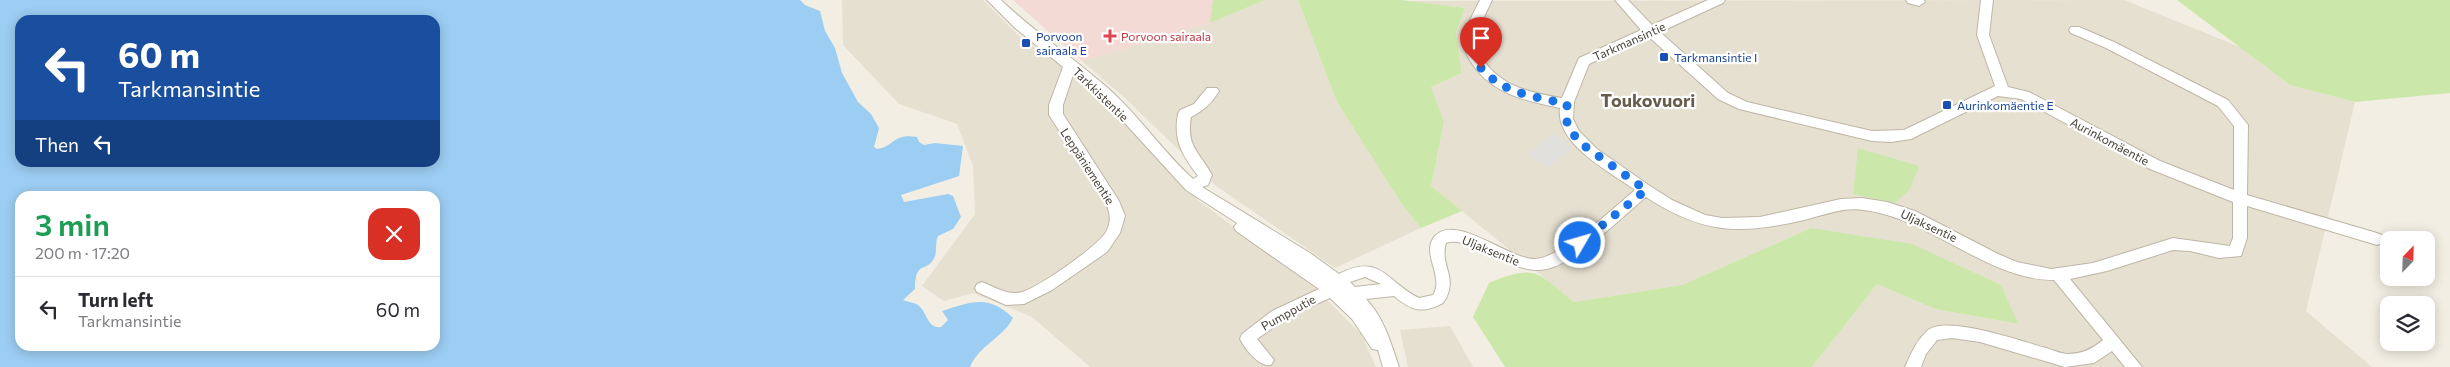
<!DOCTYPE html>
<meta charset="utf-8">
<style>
body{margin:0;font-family:Commissioner,sans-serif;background:#f2f2f3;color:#2b2b33;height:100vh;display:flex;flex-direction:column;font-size:19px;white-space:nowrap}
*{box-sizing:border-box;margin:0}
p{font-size:16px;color:#7c7c81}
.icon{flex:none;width:28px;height:28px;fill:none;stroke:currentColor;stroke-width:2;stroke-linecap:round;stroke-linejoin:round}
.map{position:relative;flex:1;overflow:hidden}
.side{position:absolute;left:15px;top:191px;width:425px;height:160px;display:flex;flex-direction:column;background:#fff;border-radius:15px;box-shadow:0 2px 12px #0003}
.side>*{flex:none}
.hud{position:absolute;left:15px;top:15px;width:425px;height:152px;border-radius:15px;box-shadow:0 2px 12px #0003;background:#1a4fa0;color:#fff;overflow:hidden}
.needle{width:32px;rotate:23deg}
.buttons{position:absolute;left:2380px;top:231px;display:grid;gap:10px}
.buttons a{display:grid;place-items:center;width:55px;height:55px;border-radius:10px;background:#fff;box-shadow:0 2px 12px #0003;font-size:25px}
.pin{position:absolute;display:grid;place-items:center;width:42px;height:42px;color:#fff;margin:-51px -21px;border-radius:50% 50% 50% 0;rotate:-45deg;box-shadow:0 0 5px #0007}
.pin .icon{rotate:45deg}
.me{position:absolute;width:55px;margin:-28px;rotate:52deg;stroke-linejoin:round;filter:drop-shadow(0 0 4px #0008)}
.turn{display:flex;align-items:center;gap:18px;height:105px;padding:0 20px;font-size:22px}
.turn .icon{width:65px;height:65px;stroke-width:2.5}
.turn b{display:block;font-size:35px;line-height:42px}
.then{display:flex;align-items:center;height:48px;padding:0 20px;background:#0003;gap:10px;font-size:19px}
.round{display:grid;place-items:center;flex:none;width:52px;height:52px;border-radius:15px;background:#f2f2f3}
.headline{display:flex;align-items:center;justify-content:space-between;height:85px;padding:0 20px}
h1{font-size:30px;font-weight:600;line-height:38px;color:#1e9e55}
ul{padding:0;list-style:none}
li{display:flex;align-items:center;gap:15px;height:65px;padding:0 20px;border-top:1px solid #e1e1e2}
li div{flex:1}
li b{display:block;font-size:19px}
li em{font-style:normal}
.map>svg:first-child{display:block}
</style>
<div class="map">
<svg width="2450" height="367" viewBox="0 0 2450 367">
<rect width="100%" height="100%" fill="#f2eee3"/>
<!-- residential -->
<g fill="#e6e0d1">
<path d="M842,0H983L1019,36L1085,82L1200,202L1309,282L1361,334L1376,367H1090L1032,317L974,293L944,301L922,286L975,214L973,166L957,124L899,104L843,45Z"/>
<path d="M1265,0H1298L1337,102L1401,203L1421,228L1335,268L1215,185L1126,99L1082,61L1210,23Z"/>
<path d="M2124,0L2240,47L2290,85L2355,102L2306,311L2372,367H1812L1877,284L1935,309L2017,324L1811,228L1682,285L1574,302L1431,186L1444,123L1431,87L1462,73L1456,33L1465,8L1401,1Z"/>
<path d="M1450,326L1473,367H1408L1400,330Z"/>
</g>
<!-- medical -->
<path fill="#f4dad5" d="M1013,0H1242L1210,23L1082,61Z"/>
<!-- green -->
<g fill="#cbe8aa">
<path d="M1213,0H1265L1210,23Z"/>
<path d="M1298,0H1401L1465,8L1456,33L1462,73L1431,87L1444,122L1431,186L1462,211L1421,228L1401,203L1337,102Z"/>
<path d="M2177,0H2450V93L2355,102L2290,85Z"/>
<path d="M1858,148L1919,166L1910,189L1895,203L1853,194Z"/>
<path d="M1811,228L1912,244L2001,285L2018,324L1935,309L1877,284L1812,367H1505L1473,317L1489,283C1538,263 1537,273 1574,302L1682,285Z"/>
</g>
<!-- parking -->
<path fill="#e2e0dc" d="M1552,133L1572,147L1548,168L1528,154Z"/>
<!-- water -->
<path fill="#9ccdf2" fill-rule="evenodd" d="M0,0H800L805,5L820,11L825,31L835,48L842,73L858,102L871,114L879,128L874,147L877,149C894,147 893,133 917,137L919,142L924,145L935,143L963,146L959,176L901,195L904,202L948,194L953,196L961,217L953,229L938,236C935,242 937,250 935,256C928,274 915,258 915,289L903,300C908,302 913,302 918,305C928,313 927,329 941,327L948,320L942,311C972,302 988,294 1013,318C1003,338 979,345 970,367H0ZM20,20H435V162H20ZM20,196H435V346H20Z"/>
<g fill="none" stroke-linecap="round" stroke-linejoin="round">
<defs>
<g id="minor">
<path d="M987,0H1001C1035,33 1074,58 1110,90C1140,117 1163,152 1193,179L1198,176C1182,155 1173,140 1178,114L1180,110L1194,104L1207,88H1217L1219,91C1212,103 1203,111 1191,117C1186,147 1199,151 1212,175L1208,185L1202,187L1310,253L1339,274C1381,252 1387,283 1419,298L1433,295C1445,277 1420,253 1435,236C1456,213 1510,260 1535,259C1562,258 1613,208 1635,190C1610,172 1555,144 1560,108C1526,101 1493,94 1473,65C1470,60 1465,54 1465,47C1463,31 1473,14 1480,0H1492C1486,14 1475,31 1477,47C1478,53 1481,57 1484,61C1502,87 1532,93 1562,98L1579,58L1641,30L1615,0H1628L1652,25L1708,0H1725L1723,3L1660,32L1728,93L1747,102L1872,131L1904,130L1995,86L1977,35L1981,0H1993L1989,35L2008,87L2029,92L2160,161L2234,190V126L2218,106L2106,48L2071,33L2069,30L2071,27H2079L2114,42L2228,100L2248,125L2247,195L2377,233L2382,235L2384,239L2382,243L2377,245L2247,206V238L2241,256L2219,258L2190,251L2173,250L2107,271L2070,279L2142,367H2125L2112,351L2094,363L2065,367L1980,342L1952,338L1937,340L1926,354L1921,367H1905C1911,354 1916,341 1927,331C1945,314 2023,342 2046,348C2053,350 2061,354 2068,354C2082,354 2092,349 2103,340L2054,280C1987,280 1932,219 1864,210C1843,207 1824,215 1804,220C1739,235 1703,234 1646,197C1621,218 1577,262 1547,269C1512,277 1470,234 1446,243C1439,266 1460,278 1443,303C1422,314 1412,311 1394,296L1366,299C1384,318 1391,343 1399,367H1383L1378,350L1372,349L1352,319L1330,298L1291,315L1257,339L1274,360L1271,365C1259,367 1245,349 1240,339L1242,334L1272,311L1319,289L1236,231L1234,227L1237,223L1186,190L1101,97L1073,75L1063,105V114L1119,201L1125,216L1120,233L1107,252L1052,290L1024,304L1006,305L977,292L975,288L977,284L982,282C995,287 1007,296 1022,292C1039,287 1097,247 1106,232C1112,221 1110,214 1106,203L1049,115V105L1063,67L1015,28ZM1649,37L1718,99L1739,109L1872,141L1891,142L1911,139L1998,96L2021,99L2150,169L2233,202V238L2230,246L2173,238L2093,263L2051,269L2017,262L1998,254L1915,211L1887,202L1862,198L1841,199L1760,217L1722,218L1705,215L1672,200L1650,186L1597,149L1579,131L1573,119L1574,102L1589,64ZM1365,277L1381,284L1355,287L1350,282Z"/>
<path d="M1906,0H1924L1925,2L1919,6L1908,3Z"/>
</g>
</defs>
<!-- minor casing -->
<use href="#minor" stroke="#beb6a5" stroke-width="2"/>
<!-- minor -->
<use href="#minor" fill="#fff" fill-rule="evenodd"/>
</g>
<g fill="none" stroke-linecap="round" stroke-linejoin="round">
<!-- route -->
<path stroke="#1a73e8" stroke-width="9" stroke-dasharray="0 16.2" d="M1481,68L1498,84L1526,95L1567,104V125L1579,142L1646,190L1580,243"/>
</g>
<!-- markers -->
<path fill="#e0444e" stroke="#fff" stroke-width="2" d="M1107.5 28.5h5v5h5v5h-5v5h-5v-5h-5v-5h5z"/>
<g fill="#1a4fb4" stroke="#fff" stroke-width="2">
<rect x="1021" y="38" width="10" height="10" rx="2.5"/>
<rect x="1659" y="52" width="10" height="10" rx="2.5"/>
<rect x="1942" y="100" width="10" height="10" rx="2.5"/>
</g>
<g text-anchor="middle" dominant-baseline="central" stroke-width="4.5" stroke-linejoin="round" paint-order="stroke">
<!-- transit labels -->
<g font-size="12" fill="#164399" stroke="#fff" text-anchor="start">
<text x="1036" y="36">Porvoon<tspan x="1036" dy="14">sairaala E</tspan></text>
<text x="1674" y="57">Tarkmansintie I</text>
<text x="1957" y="105">Aurinkomäentie E</text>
</g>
<!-- health labels -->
<g font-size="12" fill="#be3a42" stroke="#fff" text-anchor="start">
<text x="1121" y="36">Porvoon sairaala</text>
</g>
<!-- street labels -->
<g font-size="12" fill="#443e33" stroke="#fff">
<text transform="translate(1629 41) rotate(-24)">Tarkmansintie</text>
<text transform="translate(1101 94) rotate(44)">Tarkkistentie</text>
<text transform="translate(2110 141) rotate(28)">Aurinkomäentie</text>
<text transform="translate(1088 166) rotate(57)">Leppäniementie</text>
<text transform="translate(1929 225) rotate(25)">Uljaksentie</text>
<text transform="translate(1491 250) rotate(22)">Uljaksentie</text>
<text transform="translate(1288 312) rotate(-29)">Pumpputie</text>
</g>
<!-- district labels -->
<g font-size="18" font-weight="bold" fill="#675c4a" stroke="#fff">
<text x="1648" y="100">Toukovuori</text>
</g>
</g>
</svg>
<div class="buttons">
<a><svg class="needle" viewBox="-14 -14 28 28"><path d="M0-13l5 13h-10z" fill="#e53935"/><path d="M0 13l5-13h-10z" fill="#7c7c81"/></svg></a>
<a><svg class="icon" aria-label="layers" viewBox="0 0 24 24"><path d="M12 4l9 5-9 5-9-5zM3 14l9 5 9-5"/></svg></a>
</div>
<div class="pin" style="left:1481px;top:68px;background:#d93025"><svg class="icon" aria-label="arrive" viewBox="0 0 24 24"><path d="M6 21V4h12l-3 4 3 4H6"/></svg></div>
<svg class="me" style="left:1580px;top:243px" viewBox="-20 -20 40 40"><circle r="17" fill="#1a73e8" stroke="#fff" stroke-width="3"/><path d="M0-11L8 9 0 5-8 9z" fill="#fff"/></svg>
<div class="hud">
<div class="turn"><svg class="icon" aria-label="left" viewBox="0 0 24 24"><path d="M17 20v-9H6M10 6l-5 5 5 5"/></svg><div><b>60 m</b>Tarkmansintie</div></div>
<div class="then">Then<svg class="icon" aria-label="left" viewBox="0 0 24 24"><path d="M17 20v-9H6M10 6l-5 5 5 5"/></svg></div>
</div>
<section class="side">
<div class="headline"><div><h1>3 min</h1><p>200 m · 17:20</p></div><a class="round" style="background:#d93025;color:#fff"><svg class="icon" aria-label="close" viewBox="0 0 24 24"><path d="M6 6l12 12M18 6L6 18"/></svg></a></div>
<ul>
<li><svg class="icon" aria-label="left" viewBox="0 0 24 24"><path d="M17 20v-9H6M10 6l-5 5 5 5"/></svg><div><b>Turn left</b><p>Tarkmansintie</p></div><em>60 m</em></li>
</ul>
</section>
</div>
